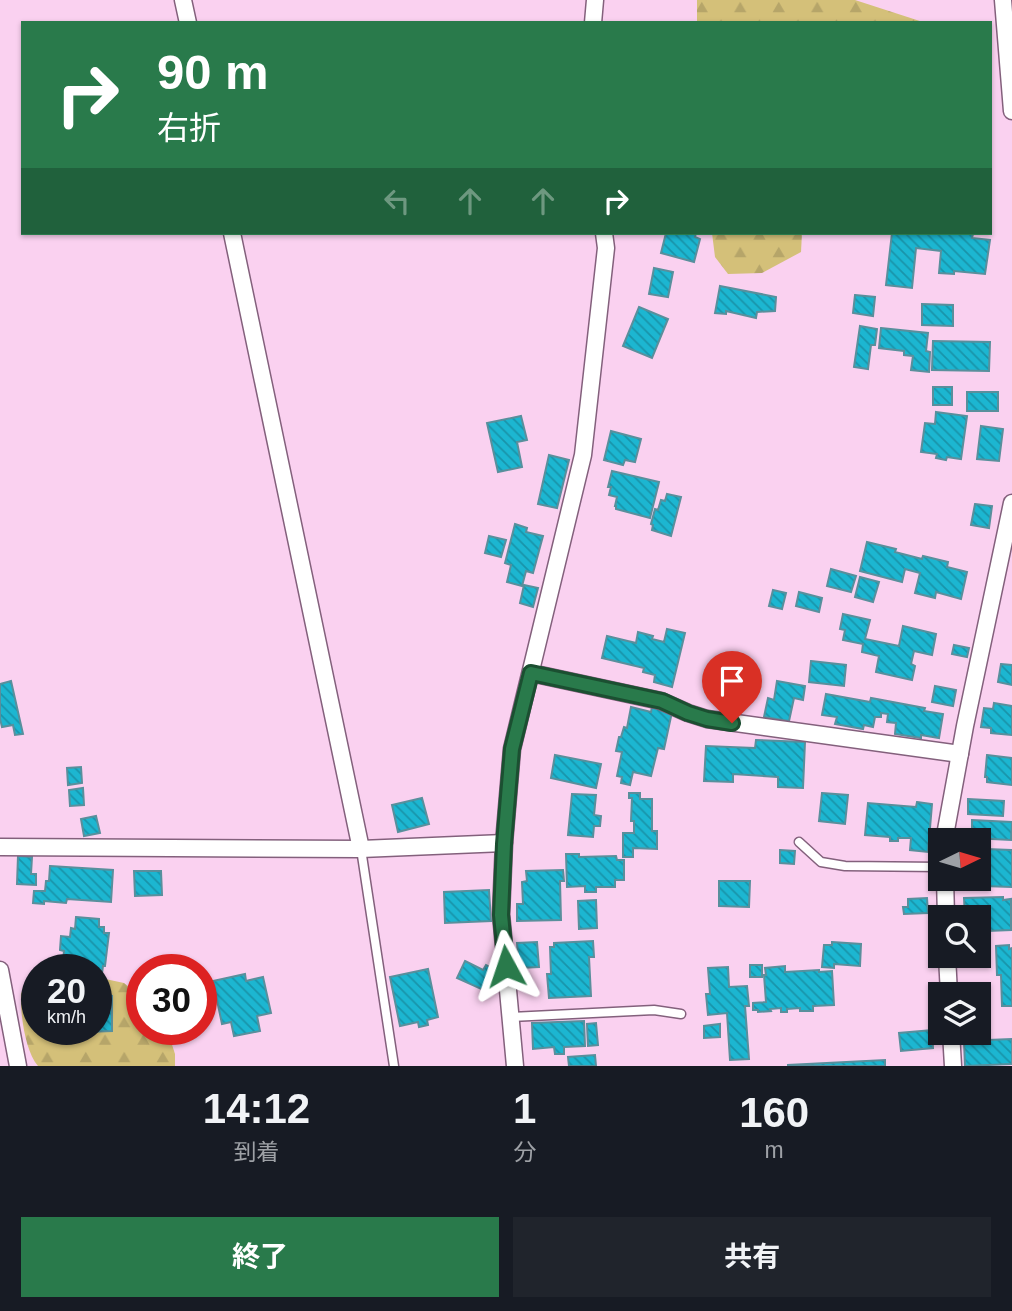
<!DOCTYPE html>
<html lang="ja">
<meta charset="utf-8">
<style>
body{margin:0;font-family:Helvetica,"Noto Sans JP",sans-serif;background:#20242c;color:#f1f3f6;height:100vh;display:flex;flex-direction:column;font-size:26px;white-space:nowrap}
*{box-sizing:border-box;margin:0}
p{font-size:23px;color:#9ea1a6}
.icon{flex:none;width:38px;height:38px;fill:none;stroke:currentColor;stroke-width:2;stroke-linecap:round;stroke-linejoin:round}
.map{position:relative;height:1066px;overflow:hidden}
.details{display:flex;flex-direction:column;background:#171b24;flex:1}
.details>*{flex:none}
.guide{position:absolute;left:21px;top:21px;width:971px;height:214px;border-radius:0px;box-shadow:0 2px 5px #0004;background:#297a4b;color:#fff;overflow:hidden}
.needle{width:46px;rotate:85deg}
.controls{position:absolute;left:928px;top:828px;display:grid;gap:14px}
.controls a{display:grid;place-items:center;width:63px;height:63px;border-radius:0px;background:#171b24;box-shadow:0 2px 5px #0004;font-size:35px}
.speed{position:absolute;left:21px;top:954px;display:flex;gap:14px;font-size:35px;font-weight:700;text-align:center}
.speed>*{display:grid;place-content:center;width:91px;height:91px;border-radius:50%;background:#171b24;box-shadow:0 2px 5px #0004;line-height:1}
.speed small{font-size:18px;font-weight:400}
.speed .limit{border:10px solid #d22;background:#fff;color:#111}
.pin{position:absolute;display:grid;place-items:center;width:60px;height:60px;color:#fff;margin:-72px -30px;border-radius:50% 50% 50% 0;rotate:-45deg;box-shadow:0 0 7px #0007}
.pin .icon{rotate:45deg}
.me{position:absolute;width:77px;margin:-38px;rotate:355deg;stroke-linejoin:round;filter:drop-shadow(0 0 5px #0008)}
.turn{display:flex;align-items:center;gap:24px;height:147px;padding:0 21px;font-size:32px}
.turn .icon{width:91px;height:91px;stroke-width:2.5}
.turn b{display:block;font-size:49px;line-height:60px}
.lanes{display:flex;align-items:center;height:66px;padding:0 21px;background:#0003;justify-content:center;gap:35px;direction:ltr}
.lanes .off{opacity:.35}
.eta{display:flex;justify-content:space-evenly;align-items:center;height:119px;text-align:center}
.eta b{font-size:42px;font-weight:700;line-height:49px}
.primary-button{display:flex;gap:14px;margin-top:auto;padding:14px 21px}
.primary-button a{flex:1;height:80px;border-radius:0px;background:#297a4b;color:#fff;font-size:28px;font-weight:700;line-height:80px;text-align:center}
.primary-button a+a{background:#20242c;color:#f1f3f6}
.map>svg:first-child{display:block}
</style>
<div class="map">
<svg width="1012" height="1066" viewBox="0 0 1012 1066">
<defs>
<pattern id="forest-firs" width="22" height="20" patternUnits="userSpaceOnUse" patternTransform="scale(1.75)"><rect width="22" height="20" fill="#d4c079"/><path d="M5 1l3.5 6h-7zM16 11l3.5 6h-7z" fill="#b6a569"/></pattern>
<pattern id="building-back-hatch" width="6" height="6" patternUnits="userSpaceOnUse" patternTransform="scale(1.75)"><rect width="6" height="6" fill="#1cb6d1"/><path d="M-1 5l2 2M0 0l6 6M5-1l2 2" fill="none" stroke="#1994aa"/></pattern>
</defs>
<rect width="100%" height="100%" fill="#fad1f0"/>
<!-- forest -->
<g fill="url(#forest-firs)">
<path d="M697,0H855L926,23H697Z"/>
<path d="M712,233H802L801,252L762,273L728,274L715,257Z"/>
<path d="M96,977L124,983L142,997V1029H167L175,1054V1066H38C25,1051 20,1013 21,993L31,984L37,983V1029H96Z"/>
</g>
<!-- building -->
<g fill="url(#building-back-hatch)" stroke="#598f9c" stroke-width="2">
<path d="M666,233H696L695,237L700,239L694,262L661,253Z"/>
<path d="M892,233H965L973,234L972,238L990,240L985,274L954,271V274L939,273L941,251L916,248L912,288L886,285Z"/>
<path d="M654,268L673,272L668,297L649,294Z"/>
<path d="M720,286L776,297L775,311L757,312L756,318L726,311V314L715,313Z"/>
<path d="M855,295L875,297L873,316L853,313Z"/>
<path d="M922,304L953,305V326L922,325Z"/>
<path d="M639,307L668,319L652,358L623,346Z"/>
<path d="M860,326L877,329L875,345H871L868,369L854,367Z"/>
<path d="M881,328L928,333L926,351L930,352L929,372L911,370L913,356L904,355V351L879,348Z"/>
<path d="M933,341L990,342L989,371L932,370Z"/>
<rect x="933" y="387" width="19" height="18"/>
<rect x="967" y="392" width="31" height="19"/>
<path d="M936,412L967,416L961,459L947,457L946,460L936,458L937,454L921,452L925,423L935,424Z"/>
<path d="M521,416L527,440L517,442L522,467L498,472L487,423Z"/>
<path d="M981,426L1003,429L999,461L977,459Z"/>
<path d="M611,431L641,439L635,462L625,460L623,465L604,460Z"/>
<path d="M549,455L569,460L557,508L538,504Z"/>
<path d="M612,471L659,482L650,518L616,509V506H615L617,497L609,495L611,487H608Z"/>
<path d="M667,494L681,497L671,536L652,530L653,525L651,524L655,509L658,510L661,500L665,501Z"/>
<path d="M975,504L992,506L989,528L971,525Z"/>
<path d="M515,524L527,528L526,532L543,536L533,573L526,571L522,586L507,582L511,565L505,563Z"/>
<path d="M489,536L506,540L501,557L485,553Z"/>
<path d="M867,542L896,549L895,552L922,559L923,556L948,562L947,567L967,572L961,599L936,592L935,598L915,593L920,573L905,569L902,582L860,571Z"/>
<path d="M831,569L856,576L851,592L827,586Z"/>
<path d="M860,577L879,582L873,602L855,597Z"/>
<path d="M524,585L538,588L533,607L520,603Z"/>
<path d="M773,590L786,593L782,609L769,606Z"/>
<path d="M799,592L822,598L819,612L796,606Z"/>
<path d="M843,614L870,620L865,639L899,646L903,626L936,634L932,655L914,651L911,664L915,666L912,680L876,672L879,656L862,652L863,644L843,640L845,630L840,629Z"/>
<path d="M667,629L685,633L672,687L654,682L655,675L643,672L644,668L602,658L607,636L636,643L638,632L653,636L652,639L664,642Z"/>
<path d="M954,645L969,648L967,657L952,654Z"/>
<path d="M811,661L846,665L844,686L809,682Z"/>
<path d="M1001,664L1012,665V685L998,682Z"/>
<path d="M717,667L753,675L749,693L713,685Z"/>
<path d="M11,681L23,734L15,735L13,725L2,727L0,719V684Z"/>
<path d="M777,681L805,686L803,700L794,698L789,721L764,717L768,698L774,700Z"/>
<path d="M935,686L956,690L953,706L932,702Z"/>
<path d="M826,694L870,702L871,698L925,708L924,711L943,714L939,738L921,735V738L895,734L896,723L887,722L888,714L881,713V717H875L873,727L864,725L863,729L835,724L837,717L822,715Z"/>
<path d="M994,703L1012,706V735L991,733V728L981,727L984,708L993,709Z"/>
<path d="M631,707L651,712L652,707L672,712L664,749L658,748L651,776L633,772L630,785L621,783L622,777L617,776L622,752L616,751L619,737H621L624,727L627,728Z"/>
<path d="M756,740L805,742L803,788L778,787V777L733,774V782L704,781L706,746L755,748Z"/>
<path d="M555,755L601,764L596,788L551,778Z"/>
<path d="M987,755L1012,758V785L987,782V777H985Z"/>
<path d="M81,767L82,783L68,785L67,768Z"/>
<path d="M83,788L84,805L70,806L69,790Z"/>
<path d="M629,793H640V799H652V831H657V849L633,848V857H623V833H634V821H631L632,798H629Z"/>
<path d="M822,793L848,795L845,824L819,821Z"/>
<path d="M572,794L596,795L594,815L601,816L600,826H594L593,837L568,835Z"/>
<path d="M422,798L429,824L398,832L392,805Z"/>
<path d="M968,799L1004,801L1003,816L968,814Z"/>
<path d="M917,802L932,804L928,852L910,850L911,838H898V841H890V837L865,835L868,803L916,807Z"/>
<path d="M96,816L100,833L84,836L81,819Z"/>
<path d="M972,820L1012,822L1011,840L972,838Z"/>
<path d="M986,849L1012,850V887L984,886L985,875H978V864L980,862H986Z"/>
<path d="M780,850L795,851L794,864L780,863Z"/>
<path d="M566,854H579V857L616,856L617,860H624V880H615V887H596V892H585V886L567,887Z"/>
<path d="M18,856L32,857L31,874H36V885L17,884Z"/>
<path d="M50,866L113,870L111,902L67,899L66,903L44,901V904L33,903L34,891H45L46,881H49Z"/>
<path d="M563,870L564,881H560L561,920L517,921V904H523L522,882L527,881L526,871Z"/>
<path d="M134,871H161L162,895L135,896Z"/>
<path d="M719,881H750L749,907L719,906Z"/>
<path d="M489,890L491,921L445,923L444,892Z"/>
<path d="M1003,897V900L1011,899V930L987,931V935L978,936V917H965L964,898Z"/>
<path d="M927,898L928,913L904,914L903,907H908V899Z"/>
<path d="M596,900L597,928L579,929L578,901Z"/>
<path d="M76,917L99,919V927H104V933H109L105,966H103L101,980L96,979V970H62L64,951L60,950L61,936L70,937L71,928L75,929Z"/>
<path d="M593,941L594,957H589L591,996L549,998L547,974H551L550,947H554V943Z"/>
<path d="M537,942L539,967L519,968L517,943Z"/>
<path d="M832,942L861,944L860,966L834,964V968L822,967L824,945H832Z"/>
<path d="M1009,945V949L1012,948V1006H1002L1001,975H997L996,946Z"/>
<path d="M465,961L483,970L486,965L498,971L488,992L457,978Z"/>
<rect x="750" y="965" width="12" height="12"/>
<path d="M785,966V972L819,970V972L832,971L834,1005L813,1006V1011H800V1008L787,1009V1012H781V1008L770,1009L771,1011L758,1012V1010H753V1003L766,1002L764,975H766L765,968Z"/>
<path d="M728,967L729,987L747,986L749,1006H745L749,1059L730,1060L727,1013L708,1015L706,994H710L708,968Z"/>
<path d="M428,969L438,1017L427,1020L428,1025L419,1027L418,1022L400,1026L390,977Z"/>
<path d="M245,974L246,981L263,977L271,1013L257,1016L260,1031L234,1036L231,1022L222,1024L213,981Z"/>
<path d="M96,994L112,996V1031L85,1032V1029H96Z"/>
<path d="M584,1021L585,1046L564,1047V1054H555L554,1047L533,1049L532,1023Z"/>
<path d="M596,1023L598,1045L588,1046L587,1024Z"/>
<path d="M720,1024V1037L704,1038V1026Z"/>
<path d="M932,1030L933,1048L901,1051L899,1033Z"/>
<path d="M1012,1039V1064L965,1066L964,1041Z"/>
<path d="M595,1055L596,1066H569L568,1057Z"/>
<path d="M885,1060V1066H788V1065Z"/>
</g>
<g fill="none" stroke-linecap="round" stroke-linejoin="round">
<defs>
<g id="lane">
<path d="M799,842L821,862L845,866L940,867"/>
<path d="M361,849L394,1066"/>
<path d="M511,1017L654,1010L681,1014"/>
</g>
<g id="street">
<path d="M183,0L188,23"/>
<path d="M1003,0L1012,111"/>
<path d="M593,23L595,0"/>
<path d="M232,233L361,849"/>
<path d="M531,673L661,701L688,713L707,719L960,754"/>
<path d="M946,840V830L965,726L1012,503"/>
<path d="M0,847L361,849L504,843"/>
<path d="M945,878L946,917"/>
<path d="M947,956L949,994"/>
<path d="M0,970L18,1066"/>
<path d="M951,1032L953,1066"/>
<path d="M515,1066L501,914L504,843L512,749L583,455L606,248L604,233"/>
</g>
</defs>
<!-- lane casing -->
<use href="#lane" stroke="#83607c" stroke-width="11"/>
<!-- street casing -->
<use href="#street" stroke="#83607c" stroke-width="19"/>
<!-- lane -->
<use href="#lane" stroke="#fff" stroke-width="8"/>
<!-- street -->
<use href="#street" stroke="#fff" stroke-width="16"/>
</g>
<g fill="none" stroke-linecap="round" stroke-linejoin="round">
<defs>
<path id="route" d="M506,966L501,915L504,844L512,749L531,673L662,701L688,713L707,719L732,723"/>
</defs>
<!-- route casing -->
<use href="#route" stroke="#1b4f31" stroke-width="18"/>
<!-- route -->
<use href="#route" stroke="#297a4b" stroke-width="12"/>
</g>
</svg>
<div class="controls">
<a><svg class="needle" viewBox="-14 -14 28 28"><path d="M0-13l5 13h-10z" fill="#e53935"/><path d="M0 13l5-13h-10z" fill="#9ea1a6"/></svg></a>
<a><svg class="icon" aria-label="search" viewBox="0 0 24 24"><circle cx="10" cy="10" r="6"/><path d="M15 15l6 6"/></svg></a>
<a><svg class="icon" aria-label="layers" viewBox="0 0 24 24"><path d="M12 4l9 5-9 5-9-5zM3 14l9 5 9-5"/></svg></a>
</div>
<div class="speed"><div>20<small>km/h</small></div><div class="limit">30</div></div>
<div class="pin" style="left:732px;top:723px;background:#d93025"><svg class="icon" aria-label="arrive" viewBox="0 0 24 24"><path d="M6 21V4h12l-3 4 3 4H6"/></svg></div>
<svg class="me" style="left:506px;top:966px" viewBox="-20 -20 40 40"><path d="M0-17L14 15 0 8-14 15z" fill="#297a4b" stroke="#fff" stroke-width="4"/></svg>
<div class="guide">
<div class="turn"><svg class="icon" aria-label="right" viewBox="0 0 24 24"><path d="M7 20v-9h11M14 6l5 5-5 5"/></svg><div><b>90 m</b>右折</div></div>
<div class="lanes"><svg class="icon off" aria-label="left" viewBox="0 0 24 24"><path d="M17 20v-9H6M10 6l-5 5 5 5"/></svg><svg class="icon off" aria-label="ahead" viewBox="0 0 24 24"><path d="M12 20V5M6 11l6-6 6 6"/></svg><svg class="icon off" aria-label="ahead" viewBox="0 0 24 24"><path d="M12 20V5M6 11l6-6 6 6"/></svg><svg class="icon" aria-label="right" viewBox="0 0 24 24"><path d="M7 20v-9h11M14 6l5 5-5 5"/></svg></div>
</div>
</div>
<section class="details">
<div class="eta">
<div><b>14:12</b><p>到着</p></div>
<div><b>1</b><p>分</p></div>
<div><b>160</b><p>m</p></div>
</div>
<div class="primary-button"><a>終了</a><a>共有</a></div>
</section>
